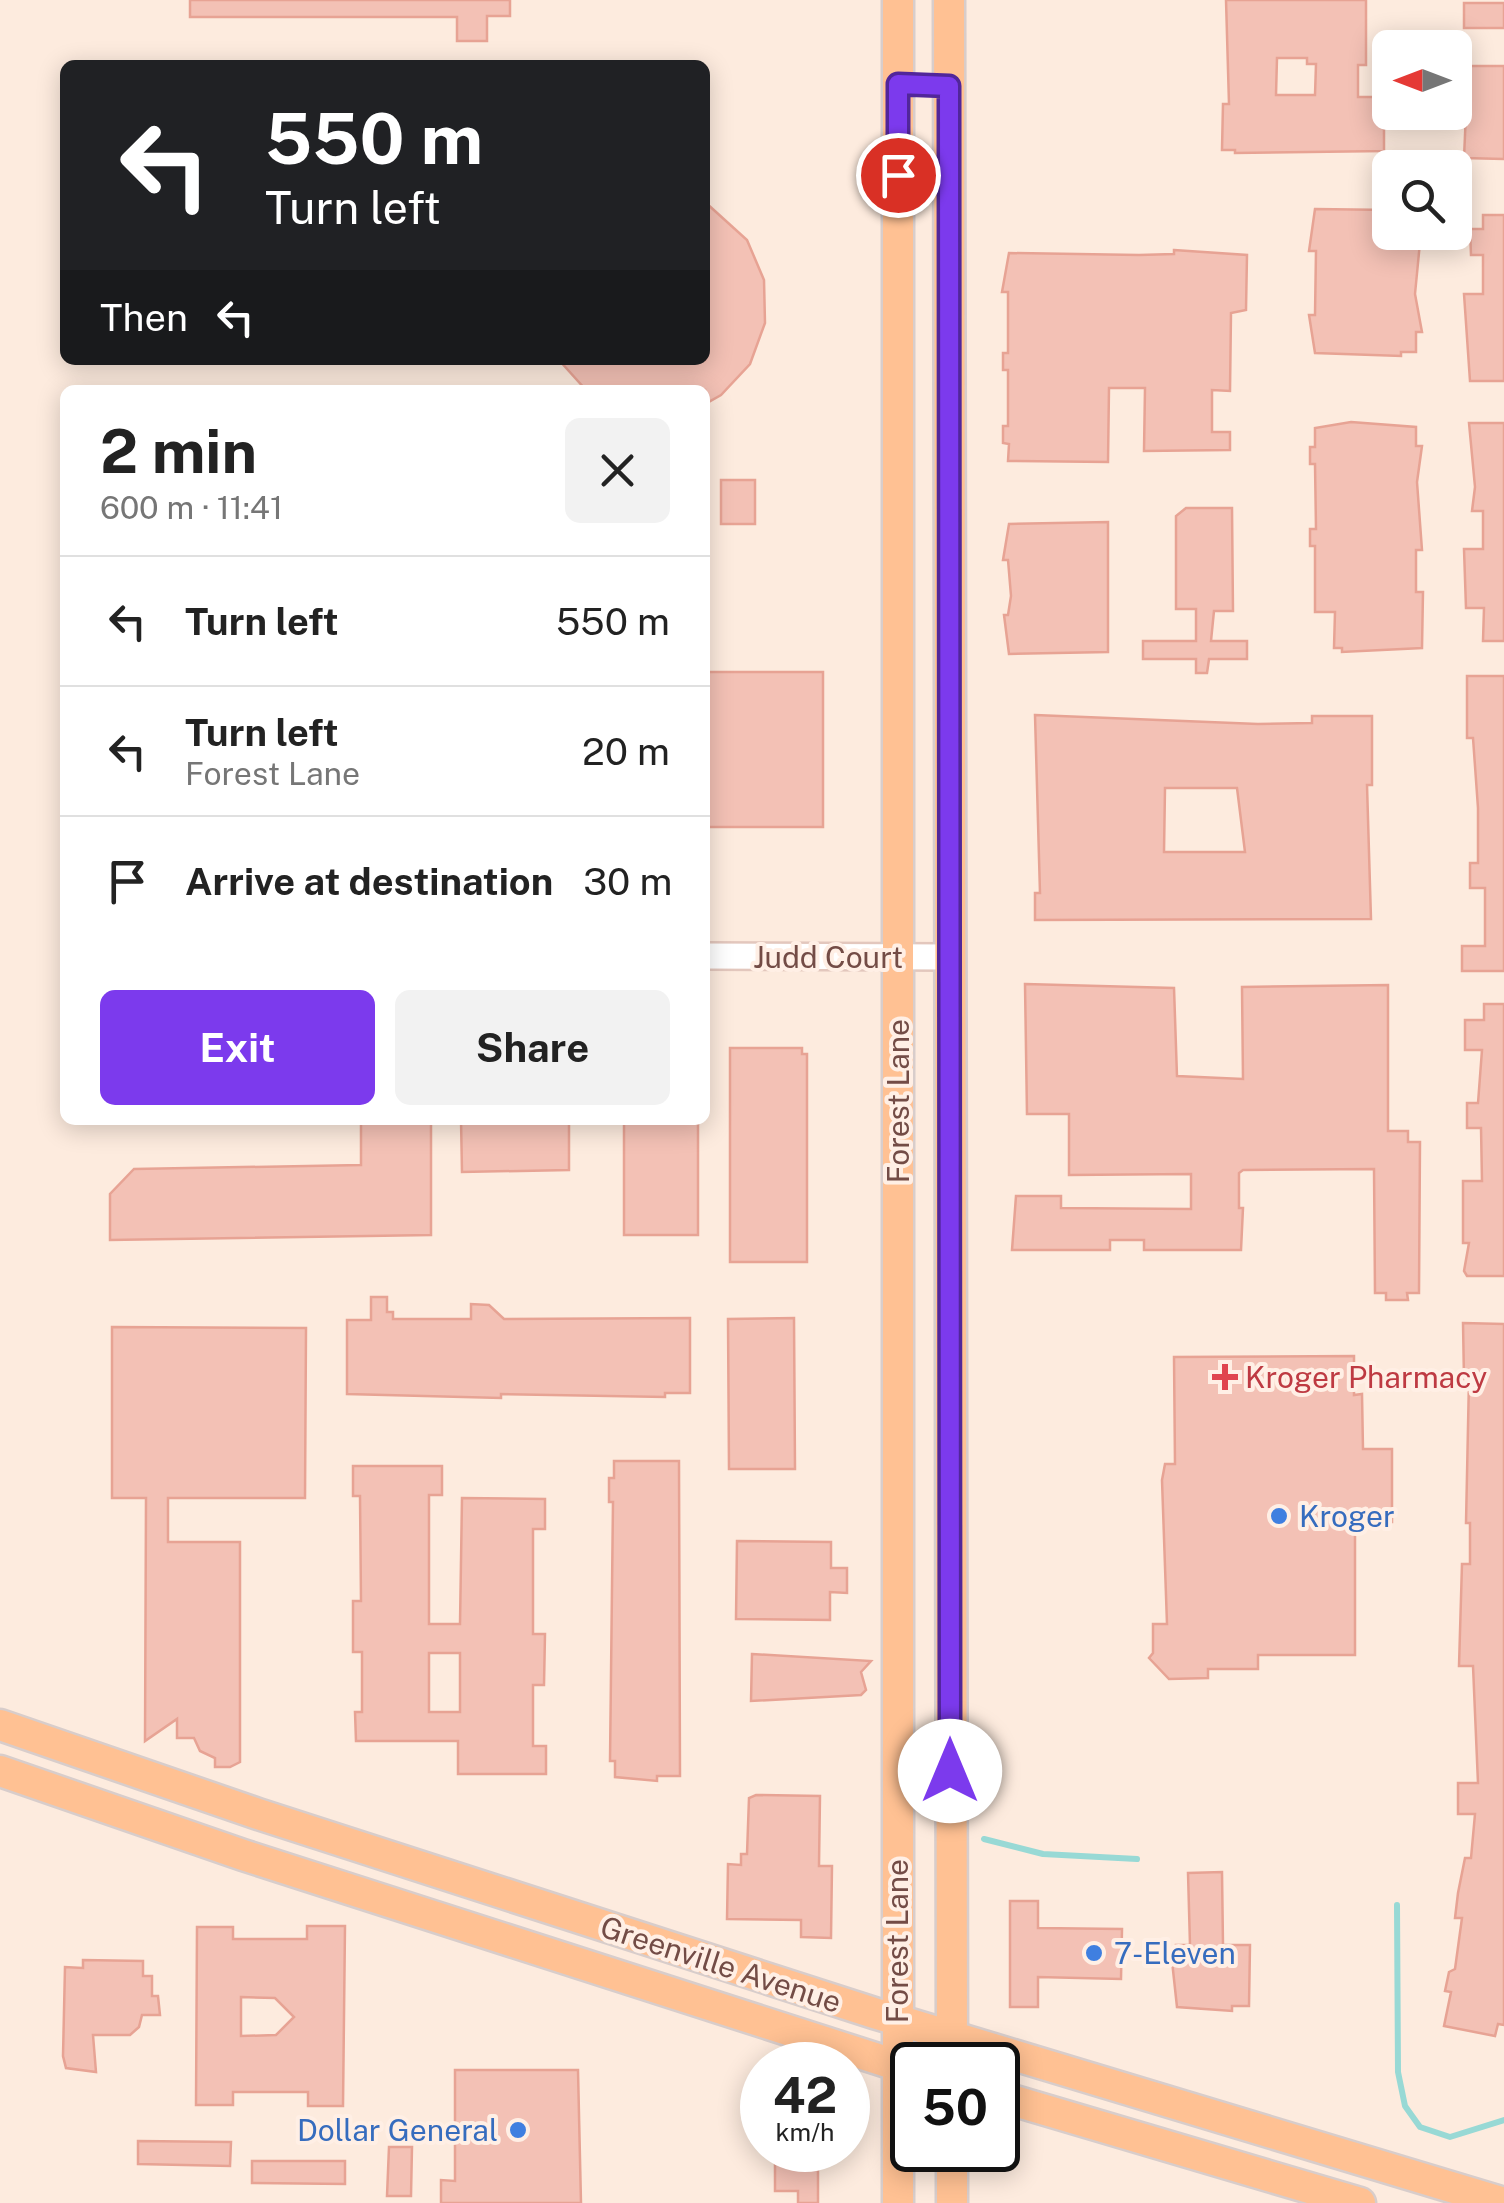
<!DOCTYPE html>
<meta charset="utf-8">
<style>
body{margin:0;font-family:"Public Sans",sans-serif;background:#f2f2f2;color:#222;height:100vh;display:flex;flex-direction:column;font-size:38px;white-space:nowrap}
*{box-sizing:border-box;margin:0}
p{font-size:32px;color:#767676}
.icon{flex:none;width:55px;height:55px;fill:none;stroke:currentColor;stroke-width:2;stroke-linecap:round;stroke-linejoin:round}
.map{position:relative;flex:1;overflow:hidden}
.sheet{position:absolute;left:60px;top:385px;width:650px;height:740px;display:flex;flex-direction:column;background:#fff;border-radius:15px;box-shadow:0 5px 25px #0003}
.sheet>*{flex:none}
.hud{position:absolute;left:60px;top:60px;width:650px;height:305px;border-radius:15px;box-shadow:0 5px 25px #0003;background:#202124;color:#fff;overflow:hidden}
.needle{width:65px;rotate:270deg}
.fabs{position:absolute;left:1372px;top:30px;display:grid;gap:20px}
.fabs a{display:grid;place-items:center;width:100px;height:100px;border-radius:15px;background:#fff;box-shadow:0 5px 25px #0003;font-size:50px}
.speed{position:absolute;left:740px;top:2042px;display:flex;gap:20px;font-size:50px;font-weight:700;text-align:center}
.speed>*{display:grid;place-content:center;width:130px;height:130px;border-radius:50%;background:#fff;box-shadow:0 5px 25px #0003;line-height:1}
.speed small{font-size:25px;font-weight:400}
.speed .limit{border:5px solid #111;border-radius:15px;background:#fff;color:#111}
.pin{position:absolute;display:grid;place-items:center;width:85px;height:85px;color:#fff;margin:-42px;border:5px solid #fff;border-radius:50%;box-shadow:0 2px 10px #0007}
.me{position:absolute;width:110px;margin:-55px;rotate:0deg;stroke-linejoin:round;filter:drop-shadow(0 0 8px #0008)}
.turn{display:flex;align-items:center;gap:35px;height:210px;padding:0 40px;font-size:45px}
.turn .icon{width:130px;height:130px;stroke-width:2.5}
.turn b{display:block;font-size:70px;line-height:85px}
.then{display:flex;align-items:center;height:95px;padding:0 40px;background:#0003;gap:20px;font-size:38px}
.round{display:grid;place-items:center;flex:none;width:105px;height:105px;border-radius:15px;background:#f2f2f2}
.summary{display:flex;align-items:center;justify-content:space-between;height:170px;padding:0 40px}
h1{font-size:60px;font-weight:700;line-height:75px}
.cta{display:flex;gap:20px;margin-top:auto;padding:20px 40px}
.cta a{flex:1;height:115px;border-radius:15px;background:#7c3aed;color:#fff;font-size:40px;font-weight:700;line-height:115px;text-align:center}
.cta a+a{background:#f2f2f2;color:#222}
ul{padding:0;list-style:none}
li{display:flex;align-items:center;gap:30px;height:130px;padding:0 40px;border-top:2px solid #e0e0e0}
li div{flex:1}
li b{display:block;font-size:38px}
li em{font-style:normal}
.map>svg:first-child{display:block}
</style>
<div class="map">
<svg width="1504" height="2203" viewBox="0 0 1504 2203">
<rect width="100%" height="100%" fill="#fdebde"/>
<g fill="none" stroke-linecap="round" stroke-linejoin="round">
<!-- stream -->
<g stroke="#98d9d5" stroke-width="6">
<path d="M984,1839L1043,1854L1137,1859"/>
<path d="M1397,1905L1398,2072L1405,2106L1420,2127L1450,2137L1504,2120"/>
</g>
</g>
<!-- building -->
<g fill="#f3c1b5" stroke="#e7a394" stroke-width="2.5" fill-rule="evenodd">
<path d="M190,0H510V16H487V41H457V17H190Z"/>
<path d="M1226,0H1366V65H1358V97H1384V151L1235,153V150H1222L1223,104H1229ZM1277,58H1307V64H1316L1315,95H1276Z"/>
<rect x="1464" y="3" width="40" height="25"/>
<path d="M1468,66H1504V159L1464,158Z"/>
<path d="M705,202L747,240L764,280L765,323L750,364L721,395L705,404V390H586L559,360H705Z"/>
<path d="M1315,209L1390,210V232H1421L1415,294L1422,332H1416V352H1401V356L1315,353L1309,315H1315L1316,251H1309Z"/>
<path d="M1483,215H1504V381H1470L1464,294H1483V255H1471L1470,229H1483Z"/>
<path d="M1174,250L1247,255L1246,310L1231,313L1230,391L1212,390V432H1230V450L1144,451L1145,388H1109L1108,462L1008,461L1009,444L1003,443V426H1008V370H1003V353H1008V292H1002L1009,253L1139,255L1174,254Z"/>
<path d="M1351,422L1416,427V446H1422L1417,482L1422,550H1416V592H1423L1422,648L1342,652V648H1334L1335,612H1315V546H1310V529H1316L1315,464H1310V447H1315V428Z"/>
<path d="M1469,423H1504V641H1483L1484,608H1466L1464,549H1483V511H1472L1475,487Z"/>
<rect x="721" y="480" width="34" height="44"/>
<path d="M1186,508H1232L1233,611H1214L1211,641H1247V659H1209L1207,673H1196V659H1143V641H1196V609H1176V516Z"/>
<path d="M1108,522V652L1009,654L1004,615H1008L1011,596L1008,560H1003L1009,524Z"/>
<rect x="705" y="672" width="118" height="155"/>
<path d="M1467,676H1504V971H1462V946H1485V888H1470V863H1478V808L1473,738H1467Z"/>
<path d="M1035,715L1258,724L1312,723V716H1372V785H1367L1371,919L1035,920V893H1040ZM1165,788H1237L1245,852H1164Z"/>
<path d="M1025,984L1174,988L1177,1076L1243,1079L1242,987L1388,985V1131H1408V1142H1420L1419,1293H1407L1408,1300H1386V1293H1375L1374,1169L1243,1170L1239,1173V1208H1243L1241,1250H1144V1240H1110V1250H1012L1016,1196H1061V1208L1191,1209V1174L1069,1175V1114H1027Z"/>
<path d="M1484,1004H1504V1276H1467L1464,1271L1469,1243H1463V1181H1482L1481,1128H1467V1103H1478L1482,1050H1465V1020H1484Z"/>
<path d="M730,1048H802V1054H807V1262H730Z"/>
<path d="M361,1120H431V1235L110,1240V1194L134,1169L361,1165Z"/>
<path d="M461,1120H569V1170L462,1172Z"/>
<rect x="624" y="1120" width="74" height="115"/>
<path d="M371,1297H387V1312H393V1319H471V1304L489,1305L504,1319L690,1318V1393H665V1397L501,1394V1398L347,1394V1320H371Z"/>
<path d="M794,1318L795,1469H729L728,1319Z"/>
<path d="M1463,1323L1504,1324V2025L1498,2024L1495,2036L1444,2026L1451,1992L1445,1991L1449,1972L1455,1969L1462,1918H1455L1458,1893L1465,1858H1471L1475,1814H1458V1783H1478L1473,1666H1459L1462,1564H1470V1523H1466L1469,1379H1464Z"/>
<path d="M112,1327L306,1328L305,1498H168V1542H240V1762L230,1767H215V1758L200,1751L194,1738H177V1719L145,1741L146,1498H112Z"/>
<path d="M1354,1356V1395L1362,1394L1363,1449H1392V1522H1355V1655H1258V1669H1208V1678L1169,1679L1149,1658L1153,1653V1624H1167L1162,1480L1165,1464H1175L1174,1357Z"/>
<path d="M614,1461H679L680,1776H657V1781L615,1777V1761H610L613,1502H609V1478H614Z"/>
<path d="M353,1466H442V1495H429V1624H460L462,1498L545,1499V1529H533V1634H545L544,1685H533V1746H546V1774H458V1741H356L355,1712H362V1652H353V1601H361L360,1496H353ZM429,1653H460V1712H429Z"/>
<path d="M737,1541L831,1542V1568H847V1593L830,1592V1620L736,1619Z"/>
<path d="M752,1654L871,1661L861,1672L866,1690L861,1695L751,1701Z"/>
<path d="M756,1795L820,1796L819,1866H832L831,1938L801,1937V1920L727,1919L728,1864L741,1865V1854H747L749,1798Z"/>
<path d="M1222,1872L1223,1945H1250L1249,2006H1232V2011L1177,2007L1172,1961H1176V1945H1190L1188,1873Z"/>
<path d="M1010,1901H1038V1928L1122,1929L1121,1979L1038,1977V2007H1010Z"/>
<path d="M307,1926H345L343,2106H308V2092H233V2105H196L197,1927H233V1939H307ZM241,1997L275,1998L294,2017L276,2035L241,2036Z"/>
<path d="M83,1960L143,1961V1976H152V1996H158L160,2015H142L139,2027L130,2035H93L96,2072L66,2068L63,2056L65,1967L83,1968Z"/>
<path d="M455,2070H578L581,2203H441V2180L455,2181Z"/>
<path d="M138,2141L231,2142L230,2166L138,2164Z"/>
<path d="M389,2147H412L411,2196H387Z"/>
<path d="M775,2150H818V2203H798V2191H775Z"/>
<path d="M252,2161H345V2184L252,2183Z"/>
</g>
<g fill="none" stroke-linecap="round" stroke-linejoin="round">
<defs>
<path id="minor" d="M705,956L950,957"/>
<g id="major">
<path d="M949,0L952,2065"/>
<path d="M0,1725L258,1814L874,2013L1504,2203"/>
<path d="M0,1771L243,1855L912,2070"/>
<path d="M998,2096L1360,2203"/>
<path d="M952,2150V2203"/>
<path d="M898,2203V0"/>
</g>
</defs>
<!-- minor casing -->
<use href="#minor" stroke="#e3c7bd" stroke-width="30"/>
<!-- major casing -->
<use href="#major" stroke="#d8cdcb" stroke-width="35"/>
<!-- minor -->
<use href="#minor" stroke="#fff" stroke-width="25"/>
<!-- major -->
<use href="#major" stroke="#ffc193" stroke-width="30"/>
</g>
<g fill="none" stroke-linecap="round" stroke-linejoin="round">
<defs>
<path id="route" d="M898,175V84L949,86L950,1771"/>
</defs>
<!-- route casing -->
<use href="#route" stroke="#51269a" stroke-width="25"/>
<!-- route -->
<use href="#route" stroke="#7c3aed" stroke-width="18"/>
</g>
<!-- markers -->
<path fill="#e0444e" stroke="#ffefe5" stroke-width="4" d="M1220 1362h10v10h10v10h-10v10h-10v-10h-10v-10h10z"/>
<g fill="#3f7fe0" stroke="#ffefe5" stroke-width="4">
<circle cx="1279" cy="1516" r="10"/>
<circle cx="1094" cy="1953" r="10"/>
<circle cx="518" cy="2130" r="10"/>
</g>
<g text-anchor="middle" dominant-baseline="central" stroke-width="8" stroke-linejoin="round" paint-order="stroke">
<!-- street labels -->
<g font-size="30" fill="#734c46" stroke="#ffefe5">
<text x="828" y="957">Judd Court</text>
<text transform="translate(898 1101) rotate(-90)">Forest Lane</text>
<text transform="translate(897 1941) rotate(-90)">Forest Lane</text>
<text transform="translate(721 1964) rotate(18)">Greenville Avenue</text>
</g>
<!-- health labels -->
<g font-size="30" fill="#be3a42" stroke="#ffefe5" text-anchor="start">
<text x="1245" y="1377">Kroger Pharmacy</text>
</g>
<!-- shop labels -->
<g font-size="30" fill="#366cbe" stroke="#ffefe5" text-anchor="start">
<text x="1299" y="1516">Kroger</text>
<text x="1114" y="1953">7-Eleven</text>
<text x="498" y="2130" text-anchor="end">Dollar General</text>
</g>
</g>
</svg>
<div class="fabs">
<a><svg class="needle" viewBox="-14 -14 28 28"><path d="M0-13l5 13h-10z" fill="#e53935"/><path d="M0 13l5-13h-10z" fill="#767676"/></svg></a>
<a><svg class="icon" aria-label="search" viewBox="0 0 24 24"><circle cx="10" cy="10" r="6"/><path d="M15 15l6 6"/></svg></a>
</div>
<div class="speed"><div>42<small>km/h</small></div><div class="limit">50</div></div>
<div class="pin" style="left:898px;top:175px;background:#d93025"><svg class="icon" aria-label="arrive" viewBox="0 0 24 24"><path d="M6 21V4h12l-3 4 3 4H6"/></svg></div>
<svg class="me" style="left:950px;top:1771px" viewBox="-20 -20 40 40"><circle r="19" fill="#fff"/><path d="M0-13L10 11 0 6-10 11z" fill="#7c3aed"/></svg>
<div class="hud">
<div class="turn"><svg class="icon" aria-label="left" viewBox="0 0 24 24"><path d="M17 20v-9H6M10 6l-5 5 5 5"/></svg><div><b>550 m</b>Turn left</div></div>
<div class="then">Then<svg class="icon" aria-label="left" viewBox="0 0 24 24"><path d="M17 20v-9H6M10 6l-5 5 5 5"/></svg></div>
</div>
<section class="sheet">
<div class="summary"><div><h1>2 min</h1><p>600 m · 11:41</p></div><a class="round"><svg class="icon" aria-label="close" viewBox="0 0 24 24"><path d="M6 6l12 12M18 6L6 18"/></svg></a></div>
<ul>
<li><svg class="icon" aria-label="left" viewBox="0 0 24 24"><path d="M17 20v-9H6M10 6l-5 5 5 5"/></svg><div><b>Turn left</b></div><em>550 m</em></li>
<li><svg class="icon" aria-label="left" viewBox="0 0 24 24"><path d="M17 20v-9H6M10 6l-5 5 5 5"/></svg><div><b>Turn left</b><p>Forest Lane</p></div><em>20 m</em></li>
<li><svg class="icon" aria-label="arrive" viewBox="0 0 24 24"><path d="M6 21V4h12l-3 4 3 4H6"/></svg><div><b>Arrive at destination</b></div><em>30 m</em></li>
</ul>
<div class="cta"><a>Exit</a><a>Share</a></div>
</section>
</div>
